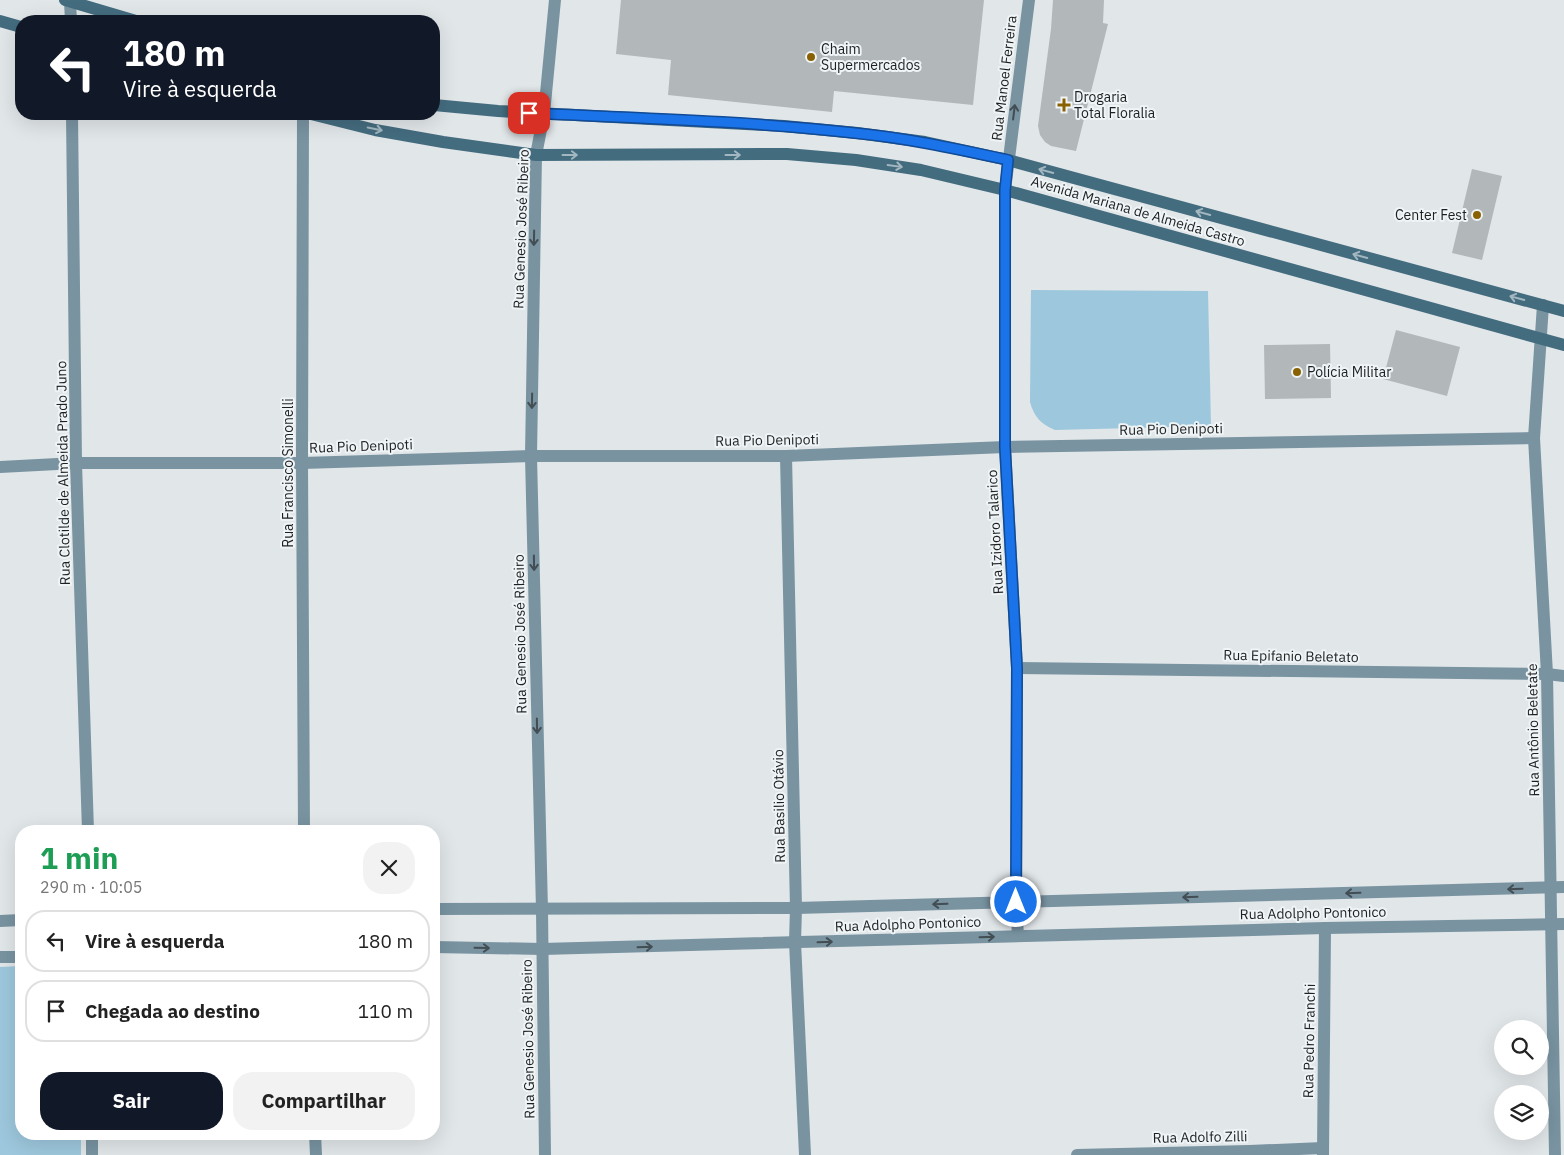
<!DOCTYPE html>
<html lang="pt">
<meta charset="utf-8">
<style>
body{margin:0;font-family:"IBM Plex Sans",sans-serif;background:#f2f2f2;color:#222;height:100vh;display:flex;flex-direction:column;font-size:19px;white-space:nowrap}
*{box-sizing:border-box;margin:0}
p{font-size:16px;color:#767676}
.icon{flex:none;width:28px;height:28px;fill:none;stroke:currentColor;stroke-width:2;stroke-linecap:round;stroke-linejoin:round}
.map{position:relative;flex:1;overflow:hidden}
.drawer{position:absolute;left:15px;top:825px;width:425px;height:315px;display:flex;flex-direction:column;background:#fff;border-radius:20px;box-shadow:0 5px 20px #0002}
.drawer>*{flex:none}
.hud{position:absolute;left:15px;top:15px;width:425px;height:105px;border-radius:20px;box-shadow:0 5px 20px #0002;background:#111827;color:#fff;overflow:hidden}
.tools{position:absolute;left:1494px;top:1020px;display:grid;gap:10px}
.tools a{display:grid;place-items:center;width:55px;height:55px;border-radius:50%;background:#fff;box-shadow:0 5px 20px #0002;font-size:25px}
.pin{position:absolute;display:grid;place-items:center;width:42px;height:42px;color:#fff;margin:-21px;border-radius:10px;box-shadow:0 2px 8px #0006}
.me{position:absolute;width:55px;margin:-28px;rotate:0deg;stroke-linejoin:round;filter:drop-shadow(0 0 4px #0008)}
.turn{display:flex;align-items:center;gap:18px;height:105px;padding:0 25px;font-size:22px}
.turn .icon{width:65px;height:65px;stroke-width:2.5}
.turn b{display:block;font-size:35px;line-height:42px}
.round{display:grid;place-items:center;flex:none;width:52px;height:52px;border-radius:20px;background:#f2f2f2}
.head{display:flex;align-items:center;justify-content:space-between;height:85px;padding:0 25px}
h1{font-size:30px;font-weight:700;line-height:38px;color:#1e9e55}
.button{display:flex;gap:10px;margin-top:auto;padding:10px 25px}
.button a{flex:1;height:58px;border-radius:20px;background:#111827;color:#fff;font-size:20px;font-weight:700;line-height:58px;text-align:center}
.button a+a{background:#f2f2f2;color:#222}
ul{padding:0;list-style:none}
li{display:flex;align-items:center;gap:15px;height:62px;margin:0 10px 8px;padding:0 15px;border:2px solid #e0e0e0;border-radius:20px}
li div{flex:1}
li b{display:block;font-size:19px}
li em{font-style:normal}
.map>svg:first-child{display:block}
</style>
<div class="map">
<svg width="1564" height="1155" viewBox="0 0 1564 1155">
<rect width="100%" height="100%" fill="#e1e6e9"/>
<!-- green -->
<g fill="#9dc7dd">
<path d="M1031,290L1208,291L1211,426L1055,430C1041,424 1034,417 1030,402Z"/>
<path d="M21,966V1134H81V1155H0V967Z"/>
</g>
<!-- building -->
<g fill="#b2b7ba">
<path d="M621,0H984L973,105L834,91L832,112L668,95L671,60L616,54Z"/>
<path d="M1053,0H1104L1103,23L1108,24L1076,151L1051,146L1045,142L1040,135L1038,126L1051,29Z"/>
<path d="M1472,169L1502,176L1482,260L1452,253Z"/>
<path d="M1396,330L1460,347L1447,396L1383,379Z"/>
<path d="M1330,344L1331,398L1265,399L1264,345Z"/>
</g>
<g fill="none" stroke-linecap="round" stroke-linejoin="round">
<!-- street -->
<g stroke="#7993a1" stroke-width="12">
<path d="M70,2L71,21"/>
<path d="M72,114L76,463L88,831"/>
<path d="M303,114L302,463L304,831"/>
<path d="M1543,305L1534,438L1547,674L1555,1155"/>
<path d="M786,456L796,908L795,942L805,1155"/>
<path d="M0,467L76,463H302L531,456H786L1005,447L1534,438"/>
<path d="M1017,668L1547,674L1564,676"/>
<path d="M434,909L796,908L1564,887"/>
<path d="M0,921L21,920"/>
<path d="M1018,936L1016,902L1017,668L1005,447V190L1029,0"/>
<path d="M434,947L542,949L1325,928L1564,924"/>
<path d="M0,957H21"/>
<path d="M92,1134V1155"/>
<path d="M315,1134L316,1155"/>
<path d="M545,1155L542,910L531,456L536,155L544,114L555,0"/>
<path d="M1077,1155L1249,1151L1323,1148"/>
<path d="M1323,1155L1325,928"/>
</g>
<!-- secondary -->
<g stroke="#446c7f" stroke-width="12">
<path d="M65,0L136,21"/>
<path d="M0,21L21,27"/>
<path d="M434,105L498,111L784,126L857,133L925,142L1008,160L1564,311"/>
<path d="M311,114L375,130L443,142L536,155L787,154L856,160L921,170L1005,190L1564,345"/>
</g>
</g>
<!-- one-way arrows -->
<defs><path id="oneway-shaft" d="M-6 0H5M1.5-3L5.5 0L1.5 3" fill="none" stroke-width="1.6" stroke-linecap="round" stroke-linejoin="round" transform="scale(1.25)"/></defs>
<g stroke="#424d54">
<use href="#oneway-shaft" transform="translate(1014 112) rotate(-83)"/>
<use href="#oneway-shaft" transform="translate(534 238) rotate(91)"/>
<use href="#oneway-shaft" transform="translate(532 401) rotate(91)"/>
<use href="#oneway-shaft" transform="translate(534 563) rotate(89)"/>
<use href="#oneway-shaft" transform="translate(537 726) rotate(89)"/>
<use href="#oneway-shaft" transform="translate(1515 889) rotate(178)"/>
<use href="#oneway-shaft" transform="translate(1353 893) rotate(178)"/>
<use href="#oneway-shaft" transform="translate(1190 897) rotate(178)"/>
<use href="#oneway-shaft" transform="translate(940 904) rotate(178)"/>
<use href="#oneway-shaft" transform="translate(987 937) rotate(-2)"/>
<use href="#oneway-shaft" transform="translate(825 942) rotate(-2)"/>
<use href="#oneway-shaft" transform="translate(645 947) rotate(-2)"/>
<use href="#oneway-shaft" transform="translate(482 948) rotate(1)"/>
</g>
<g stroke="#a2b7c0">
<use href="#oneway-shaft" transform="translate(375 129) rotate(12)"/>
<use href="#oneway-shaft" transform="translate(570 155)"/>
<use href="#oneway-shaft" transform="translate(733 155)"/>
<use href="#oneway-shaft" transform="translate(895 166) rotate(8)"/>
<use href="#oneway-shaft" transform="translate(1046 171) rotate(-165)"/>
<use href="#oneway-shaft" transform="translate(1203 213) rotate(-165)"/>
<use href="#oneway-shaft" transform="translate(1360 256) rotate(-165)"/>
<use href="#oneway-shaft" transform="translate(1517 298) rotate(-165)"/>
</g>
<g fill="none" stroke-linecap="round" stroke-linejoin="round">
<defs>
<path id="route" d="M529,113C637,118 747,121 855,133C907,138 957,149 1008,160L1005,190V447L1017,668L1016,902"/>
</defs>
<!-- route casing -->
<use href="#route" stroke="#114b97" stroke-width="12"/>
<!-- route -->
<use href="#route" stroke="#1a73e8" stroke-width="9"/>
</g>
<!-- markers -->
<g fill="#896100" stroke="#eff4f6" stroke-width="2">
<circle cx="811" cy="57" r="5"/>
<path d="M1061.5 97.5h5v5h5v5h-5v5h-5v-5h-5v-5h5z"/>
<circle cx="1477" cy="215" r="5"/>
<circle cx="1297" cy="372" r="5"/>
</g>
<g text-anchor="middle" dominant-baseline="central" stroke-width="4" stroke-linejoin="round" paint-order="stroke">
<!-- poi labels -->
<g font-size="14" fill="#1d1f20" stroke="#eff4f6" text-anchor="start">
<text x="821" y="49">Chaim<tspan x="821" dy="16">Supermercados</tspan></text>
<text x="1074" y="97">Drogaria<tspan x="1074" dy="16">Total Floralia</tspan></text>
<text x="1467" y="215" text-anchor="end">Center Fest</text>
<text x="1307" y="372">Polícia Militar</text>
</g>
<!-- street labels -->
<g font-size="14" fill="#1d1f20" stroke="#eff4f6">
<text transform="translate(1004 78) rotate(-83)">Rua Manoel Ferreira</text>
<text transform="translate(1138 211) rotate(16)">Avenida Mariana de Almeida Castro</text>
<text transform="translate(521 229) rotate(-88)">Rua Genesio José Ribeiro</text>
<text transform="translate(1171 429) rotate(-1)">Rua Pio Denipoti</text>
<text transform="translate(767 440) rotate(-1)">Rua Pio Denipoti</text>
<text transform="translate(361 446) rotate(-2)">Rua Pio Denipoti</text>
<text transform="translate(63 473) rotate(-91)">Rua Clotilde de Almeida Prado Juno</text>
<text transform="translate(288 473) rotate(-90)">Rua Francisco Simonelli</text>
<text transform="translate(995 532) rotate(-93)">Rua Izidoro Talarico</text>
<text transform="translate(520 634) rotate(-91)">Rua Genesio José Ribeiro</text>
<text transform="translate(1291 656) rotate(1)">Rua Epifanio Beletato</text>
<text transform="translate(1533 730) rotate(-91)">Rua Antônio Beletate</text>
<text transform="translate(779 806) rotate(-91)">Rua Basilio Otávio</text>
<text transform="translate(1313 913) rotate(-1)">Rua Adolpho Pontonico</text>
<text transform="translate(908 924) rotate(-2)">Rua Adolpho Pontonico</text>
<text transform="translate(528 1039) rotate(-91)">Rua Genesio José Ribeiro</text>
<text transform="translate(1309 1041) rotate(-89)">Rua Pedro Franchi</text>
<text transform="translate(1200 1137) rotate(-1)">Rua Adolfo Zilli</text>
</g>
</g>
</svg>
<div class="tools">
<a><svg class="icon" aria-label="search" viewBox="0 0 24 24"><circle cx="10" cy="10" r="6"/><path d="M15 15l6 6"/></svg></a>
<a><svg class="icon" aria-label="layers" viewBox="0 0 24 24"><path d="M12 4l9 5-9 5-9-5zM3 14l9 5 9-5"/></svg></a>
</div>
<div class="pin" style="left:529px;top:113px;background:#d93025"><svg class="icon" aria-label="arrive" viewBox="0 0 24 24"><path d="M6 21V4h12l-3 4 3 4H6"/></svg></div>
<svg class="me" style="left:1016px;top:902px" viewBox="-20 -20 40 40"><circle r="17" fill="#1a73e8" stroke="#fff" stroke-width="3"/><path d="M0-11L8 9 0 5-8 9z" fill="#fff"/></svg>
<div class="hud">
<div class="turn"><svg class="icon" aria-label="left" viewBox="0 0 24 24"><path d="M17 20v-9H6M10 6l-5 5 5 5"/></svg><div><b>180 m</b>Vire à esquerda</div></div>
</div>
<section class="drawer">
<div class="head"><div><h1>1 min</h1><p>290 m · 10:05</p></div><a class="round"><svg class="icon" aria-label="close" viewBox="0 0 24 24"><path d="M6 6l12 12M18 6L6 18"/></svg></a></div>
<ul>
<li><svg class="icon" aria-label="left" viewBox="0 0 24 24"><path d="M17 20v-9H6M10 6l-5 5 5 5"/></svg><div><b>Vire à esquerda</b></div><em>180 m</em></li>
<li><svg class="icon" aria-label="arrive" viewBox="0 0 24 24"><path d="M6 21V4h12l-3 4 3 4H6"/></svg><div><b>Chegada ao destino</b></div><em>110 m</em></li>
</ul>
<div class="button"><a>Sair</a><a>Compartilhar</a></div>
</section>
</div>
